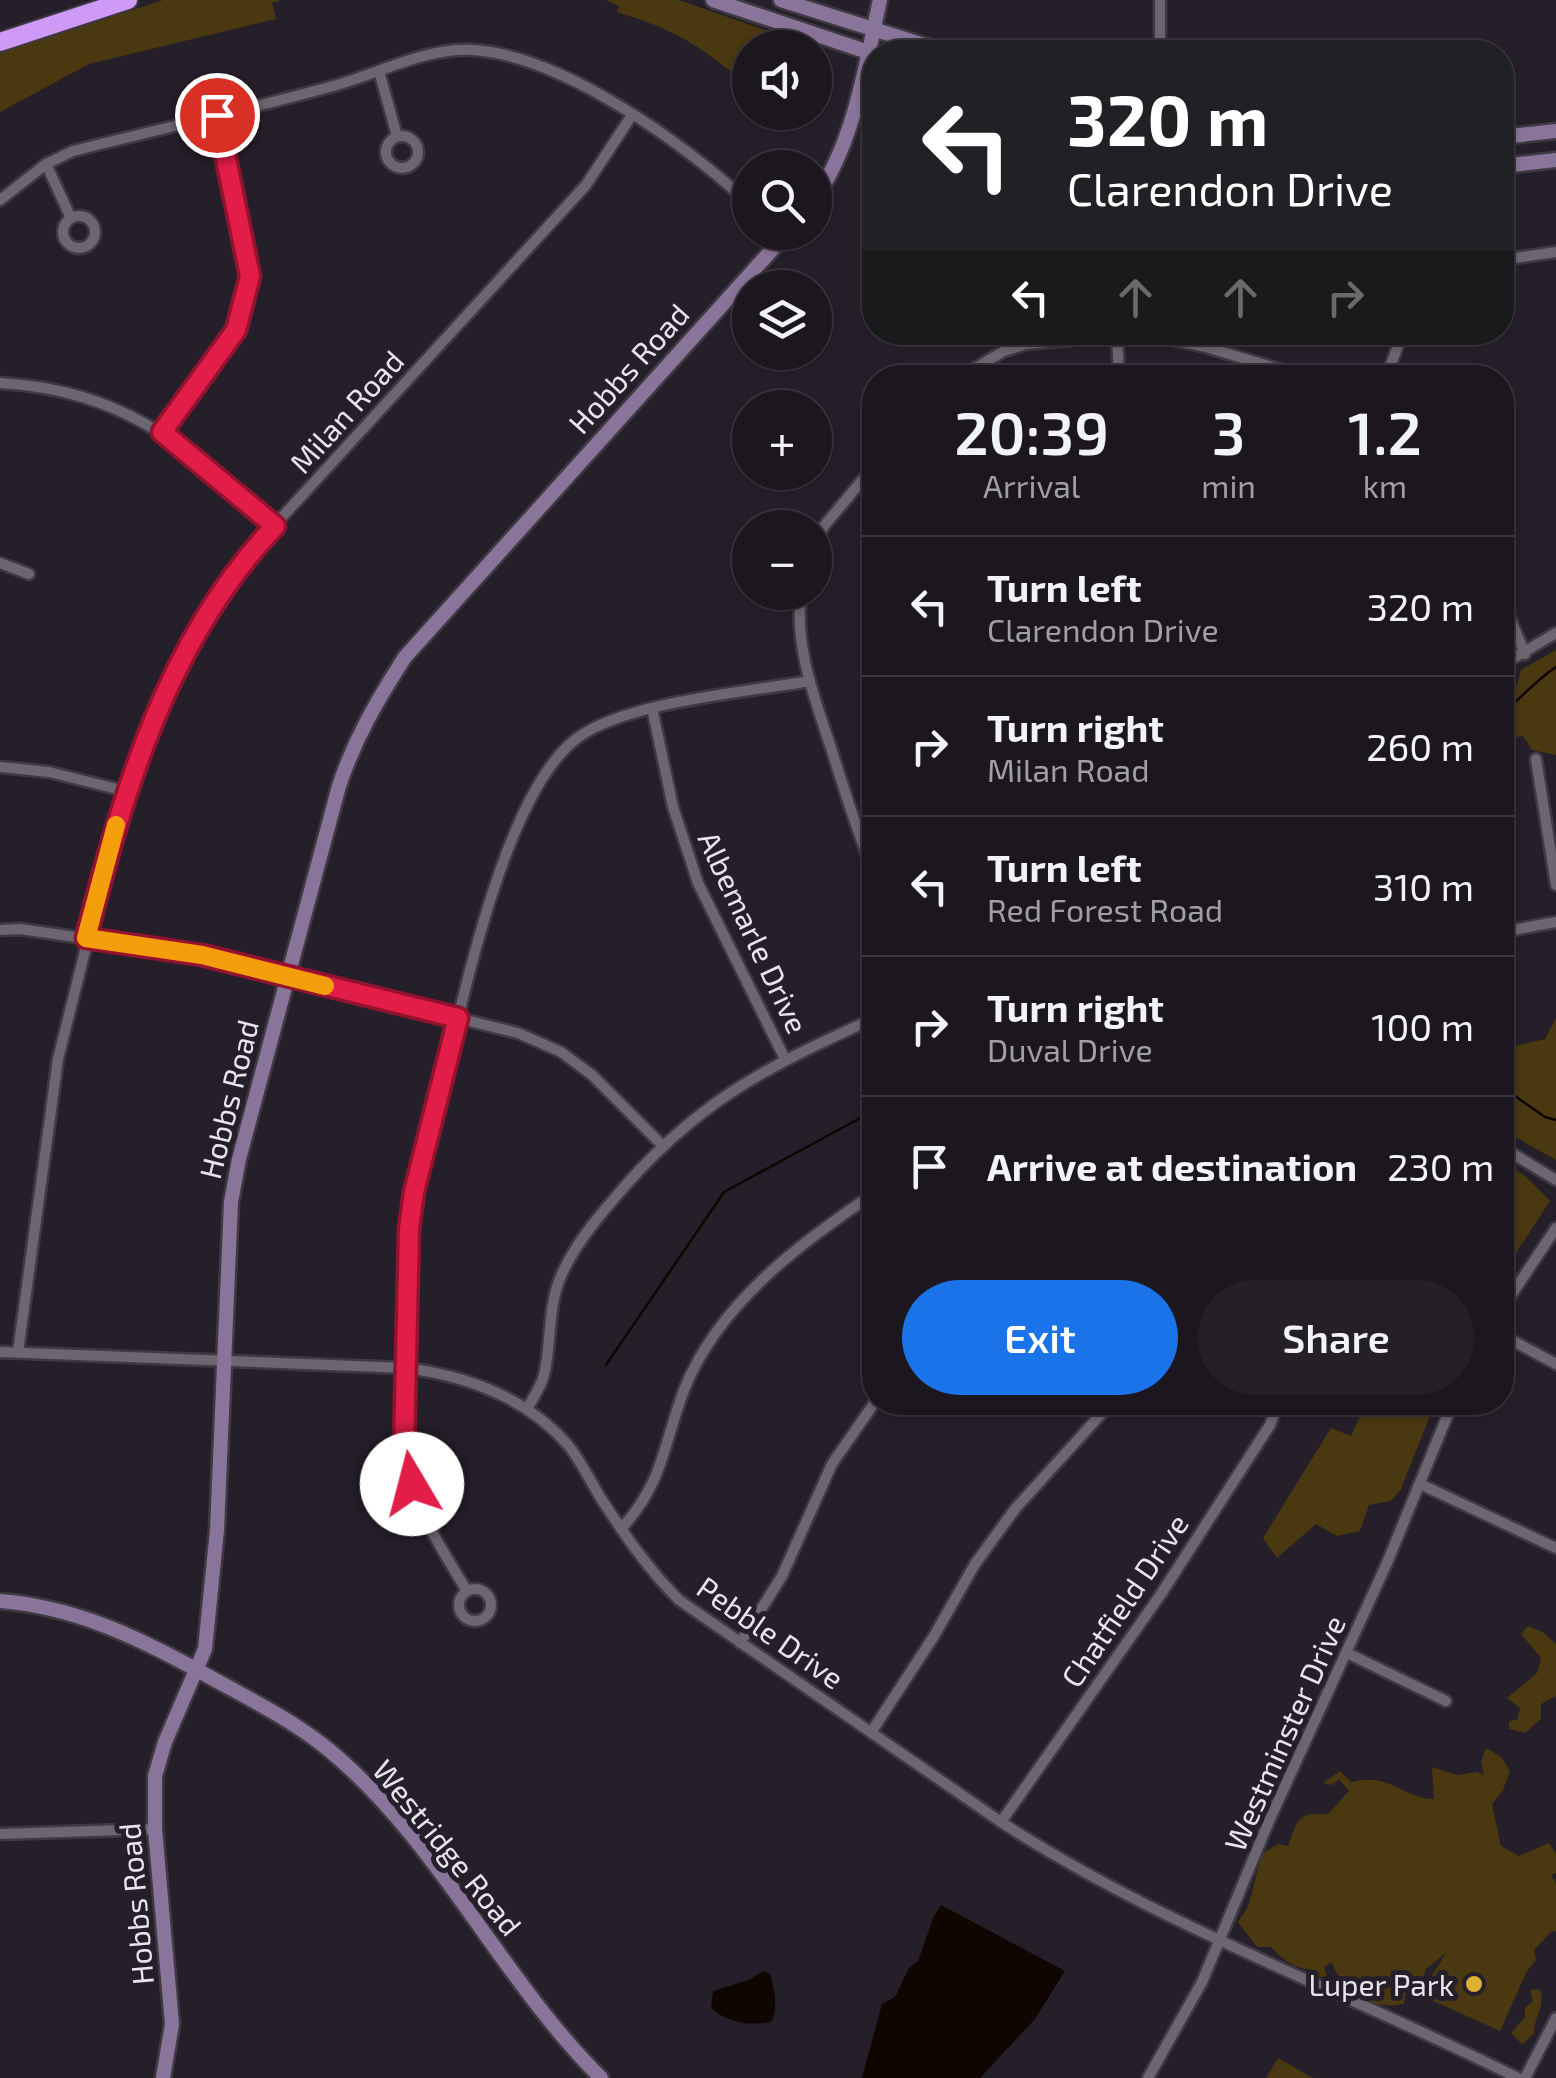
<!DOCTYPE html>
<meta charset="utf-8">
<style>
body{margin:0;font-family:"Exo 2",sans-serif;background:#252028;color:#f1f3f6;height:100vh;display:flex;flex-direction:column;font-size:38px;white-space:nowrap}
*{box-sizing:border-box;margin:0}
p{font-size:32px;color:#a09fa4}
.icon{flex:none;width:55px;height:55px;fill:none;stroke:currentColor;stroke-width:2;stroke-linecap:round;stroke-linejoin:round}
.map{position:relative;flex:1;overflow:hidden}
.sheet{position:absolute;left:862px;top:365px;width:652px;height:1050px;display:flex;flex-direction:column;background:#1c171f;border-radius:40px;box-shadow:0 2px 8px #0004,0 0 0 2px #3a363d}
.sheet>*{flex:none}
.guide{position:absolute;left:862px;top:40px;width:652px;height:305px;border-radius:40px;box-shadow:0 2px 8px #0004,0 0 0 2px #3a363d;background:#202124;color:#fff;overflow:hidden}
.fabs{position:absolute;left:732px;top:30px;display:grid;gap:20px}
.fabs a{display:grid;place-items:center;width:100px;height:100px;border-radius:50%;background:#1c171f;box-shadow:0 2px 8px #0004,0 0 0 2px #3a363d;font-size:50px}
.pin{position:absolute;display:grid;place-items:center;width:85px;height:85px;color:#fff;margin:-42px;border:5px solid #fff;border-radius:50%;box-shadow:0 2px 10px #0007}
.me{position:absolute;width:110px;margin:-55px;rotate:352deg;stroke-linejoin:round;filter:drop-shadow(0 0 8px #0008)}
.turn{display:flex;align-items:center;gap:35px;height:210px;padding:0 40px;font-size:45px}
.turn .icon{width:130px;height:130px;stroke-width:2.5}
.turn b{display:block;font-size:70px;line-height:85px}
.lanes{display:flex;align-items:center;height:95px;padding:0 40px;background:#0003;justify-content:center;gap:50px;direction:ltr}
.lanes .off{opacity:.35}
.eta{display:flex;justify-content:space-evenly;align-items:center;height:170px;text-align:center}
.eta b{font-size:60px;font-weight:600;line-height:70px}
.cta{display:flex;gap:20px;margin-top:auto;padding:20px 40px}
.cta a{flex:1;height:115px;border-radius:60px;background:#1a73e8;color:#fff;font-size:40px;font-weight:600;line-height:115px;text-align:center}
.cta a+a{background:#252028;color:#f1f3f6}
ul{padding:0;list-style:none}
li{display:flex;align-items:center;gap:30px;height:140px;padding:0 40px;border-top:2px solid #3a363d}
li div{flex:1}
li b{display:block;font-size:38px}
li em{font-style:normal}
.map>svg:first-child{display:block}
</style>
<div class="map">
<svg width="1556" height="2078" viewBox="0 0 1556 2078">
<rect width="100%" height="100%" fill="#251f29"/>
<!-- green -->
<g fill="#493810">
<path d="M163,0H282L272,3L276,19L89,64L0,112V53Z"/>
<path d="M606,0H679L776,34L773,47L750,48V87C700,46 679,31 617,12L619,6Z"/>
<path d="M1556,650V755L1532,750L1523,736L1503,739L1502,704L1514,695L1521,670Z"/>
<path d="M1556,1018V1160L1503,1130L1502,1049L1545,1039Z"/>
<path d="M1503,1161L1525,1176L1550,1201L1503,1273Z"/>
<path d="M1366,1403H1435L1401,1489L1391,1501L1369,1505L1360,1531L1337,1536L1316,1524L1277,1558L1263,1538L1331,1428L1351,1436Z"/>
<path d="M1528,1626L1543,1632L1556,1644V1696L1541,1704V1719L1525,1733L1509,1729V1721L1517,1720L1520,1708L1507,1698L1537,1673L1541,1658L1521,1634Z"/>
<path d="M1486,1748L1501,1757L1510,1771L1503,1790L1492,1804L1501,1846L1519,1856L1549,1843L1556,1854V1873L1551,1875L1556,1884V1931L1551,1932L1534,1950L1536,1960L1527,1971L1500,2031L1420,1995L1446,1953L1426,1969L1422,1981L1406,1991L1404,2004C1372,2011 1342,1992 1332,1962L1324,1967L1327,1976L1318,1978L1315,1970C1295,1969 1284,1961 1271,1947H1257L1238,1922L1248,1907L1262,1854L1278,1844L1288,1846C1298,1820 1296,1812 1328,1814L1349,1791L1339,1779L1332,1785L1323,1783L1340,1771L1351,1782C1392,1772 1401,1798 1434,1799L1432,1767L1457,1775L1477,1772L1484,1775L1481,1762Z"/>
<path d="M1540,1989C1546,2009 1534,2014 1534,2034L1522,2044L1511,2033L1525,2017V2008L1533,2001L1530,1990Z"/>
<path d="M1278,2058L1313,2078H1266Z"/>
</g>
<!-- water -->
<g fill="#100600">
<path d="M941,1905L1065,1971L1035,2019L980,2078H862L882,2004L895,1997L909,1968L918,1961L934,1916Z"/>
<path d="M764,1971L770,1974C774,1988 779,2010 771,2022C749,2026 727,2023 711,2008L713,1991L748,1980Z"/>
</g>
<g fill="none" stroke-linecap="round" stroke-linejoin="round">
<!-- stream -->
<g stroke="#100600" stroke-width="2.5">
<path d="M1502,714C1521,698 1536,680 1556,667"/>
<path d="M1502,1087L1545,1117L1556,1120"/>
<path d="M606,1365L724,1192L875,1110"/>
</g>
<defs>
<g id="street">
<path d="M1160,0V52"/>
<path d="M379,71L397,136"/>
<circle cx="402" cy="152" r="16"/>
<path d="M46,164L71,218"/>
<path d="M0,200L46,164L73,151C159,129 247,110 333,86C378,74 426,47 473,50C564,56 684,144 750,204"/>
<circle cx="79" cy="232" r="16"/>
<path d="M1502,260L1556,252"/>
<path d="M1117,333L1119,378"/>
<path d="M959,378L1004,351L1026,344L1117,336H1154L1206,347L1308,378"/>
<path d="M1386,378L1403,332"/>
<path d="M0,383C128,391 184,446 275,526"/>
<path d="M162,432L237,329L249,276L217,115"/>
<path d="M815,544L824,526L875,465"/>
<path d="M0,563L29,574"/>
<path d="M801,592C794,647 815,699 832,751C845,793 858,834 875,875"/>
<path d="M1502,599L1525,654"/>
<path d="M1502,665L1556,633"/>
<path d="M652,708L673,807L698,883L785,1059"/>
<path d="M1536,759L1556,885"/>
<path d="M0,767L49,772L125,791"/>
<path d="M0,930L20,929L202,955L518,1033L561,1052L592,1075L661,1144"/>
<path d="M1502,932L1556,922"/>
<path d="M1502,1147L1556,1180"/>
<path d="M1502,1309L1556,1228"/>
<path d="M1502,1335L1556,1364"/>
<path d="M0,1352L406,1368C467,1376 526,1397 568,1445C580,1460 590,1480 600,1497C624,1534 648,1569 679,1600L1001,1822C1163,1927 1346,1992 1518,2078"/>
<path d="M18,1352L58,1059L125,791L160,701L190,642L252,550L586,185L632,115"/>
<path d="M527,1409C533,1398 541,1387 544,1375C552,1342 547,1309 561,1276C573,1248 593,1223 613,1200C694,1103 762,1069 875,1018"/>
<path d="M1420,1484L1556,1548"/>
<path d="M621,1529C664,1482 663,1445 684,1390C718,1304 801,1242 875,1193"/>
<circle cx="475" cy="1605" r="16"/>
<path d="M467,1591C440,1546 409,1502 405,1447C401,1404 408,1361 408,1318C409,1288 407,1257 409,1227C414,1178 430,1128 443,1080C465,992 505,794 576,739C624,702 748,692 810,681"/>
<path d="M740,1643L782,1576L832,1464L875,1402"/>
<path d="M1347,1653L1446,1701"/>
<path d="M872,1731L934,1636L975,1564L1015,1509L1112,1402"/>
<path d="M1001,1822L1161,1594L1270,1425L1279,1402"/>
<path d="M0,1834L155,1829"/>
<path d="M1148,2078L1202,1982L1269,1821L1387,1563L1453,1402"/>
<path d="M1525,2078L1556,2018"/>
</g>
<g id="secondary">
<path d="M713,0L874,54"/>
<path d="M781,0L946,52"/>
<path d="M1502,137L1556,131"/>
<path d="M1502,166L1556,160"/>
<path d="M815,199C855,140 865,67 880,0"/>
<path d="M0,1601C74,1607 135,1636 199,1671C243,1696 290,1718 329,1750C438,1840 501,1979 601,2078"/>
<path d="M163,2078L172,2024L155,1829V1776L165,1742L205,1649L217,1530L231,1202L239,1159L339,786C355,738 378,699 405,657L788,232"/>
</g>
<path id="highway" d="M0,42L128,0"/>
</defs>
<!-- street casing -->
<use href="#street" stroke="#3e3942" stroke-width="15"/>
<!-- secondary casing -->
<use href="#secondary" stroke="#3e3942" stroke-width="19"/>
<!-- highway casing -->
<use href="#highway" stroke="#3e3942" stroke-width="22"/>
<!-- street -->
<use href="#street" stroke="#6c6572" stroke-width="10"/>
<!-- secondary -->
<use href="#secondary" stroke="#8a759a" stroke-width="14"/>
<!-- highway -->
<use href="#highway" stroke="#cf9af6" stroke-width="18"/>
</g>
<g fill="none" stroke-linecap="round" stroke-linejoin="round">
<defs>
<path id="route" d="M217,115L250,276L236,330L162,432L275,526C167,640 124,790 86,938L202,955L458,1018L414,1192L409,1229L404,1448L412,1484"/>
</defs>
<!-- route casing -->
<use href="#route" stroke="#92132f" stroke-width="25"/>
<!-- route -->
<use href="#route" stroke="#e11d48" stroke-width="18"/>
<!-- slow -->
<path stroke="#f59e0b" stroke-width="18" d="M116,825L86,938L202,955L325,986"/>
</g>
<!-- markers -->
<circle fill="#e0b034" stroke="#251f29" stroke-width="4" cx="1474" cy="1984" r="10"/>
<g text-anchor="middle" dominant-baseline="central" stroke-width="10" stroke-linejoin="round" paint-order="stroke">
<!-- street labels -->
<g font-size="30" fill="#e9e5ec" stroke="#251f29">
<text transform="translate(628 368) rotate(-48)">Hobbs Road</text>
<text transform="translate(346 411) rotate(-48)">Milan Road</text>
<text transform="translate(754 932) rotate(65)">Albemarle Drive</text>
<text transform="translate(228 1099) rotate(-76)">Hobbs Road</text>
<text transform="translate(1124 1600) rotate(-56)">Chatfield Drive</text>
<text transform="translate(771 1632) rotate(35)">Pebble Drive</text>
<text transform="translate(1284 1733) rotate(-66)">Westminster Drive</text>
<text transform="translate(448 1847) rotate(51)">Westridge Road</text>
<text transform="translate(135 1904) rotate(-95)">Hobbs Road</text>
</g>
<!-- poi labels -->
<g font-size="30" fill="#e9e5ec" stroke="#251f29" text-anchor="end">
<text x="1454" y="1984">Luper Park</text>
</g>
</g>
</svg>
<div class="fabs">
<a><svg class="icon" aria-label="sound" viewBox="0 0 24 24"><path d="M4 9h4l5-4v14l-5-4H4zM17 9q2 3 0 6"/></svg></a>
<a><svg class="icon" aria-label="search" viewBox="0 0 24 24"><circle cx="10" cy="10" r="6"/><path d="M15 15l6 6"/></svg></a>
<a><svg class="icon" aria-label="layers" viewBox="0 0 24 24"><path d="M12 4l9 5-9 5-9-5zM3 14l9 5 9-5"/></svg></a>
<a>+</a>
<a>−</a>
</div>
<div class="pin" style="left:217px;top:115px;background:#d93025"><svg class="icon" aria-label="arrive" viewBox="0 0 24 24"><path d="M6 21V4h12l-3 4 3 4H6"/></svg></div>
<svg class="me" style="left:412px;top:1484px" viewBox="-20 -20 40 40"><circle r="19" fill="#fff"/><path d="M0-13L10 11 0 6-10 11z" fill="#e11d48"/></svg>
<div class="guide">
<div class="turn"><svg class="icon" aria-label="left" viewBox="0 0 24 24"><path d="M17 20v-9H6M10 6l-5 5 5 5"/></svg><div><b>320 m</b>Clarendon Drive</div></div>
<div class="lanes"><svg class="icon" aria-label="left" viewBox="0 0 24 24"><path d="M17 20v-9H6M10 6l-5 5 5 5"/></svg><svg class="icon off" aria-label="ahead" viewBox="0 0 24 24"><path d="M12 20V5M6 11l6-6 6 6"/></svg><svg class="icon off" aria-label="ahead" viewBox="0 0 24 24"><path d="M12 20V5M6 11l6-6 6 6"/></svg><svg class="icon off" aria-label="right" viewBox="0 0 24 24"><path d="M7 20v-9h11M14 6l5 5-5 5"/></svg></div>
</div>
<section class="sheet">
<div class="eta">
<div><b>20:39</b><p>Arrival</p></div>
<div><b>3</b><p>min</p></div>
<div><b>1.2</b><p>km</p></div>
</div>
<ul>
<li><svg class="icon" aria-label="left" viewBox="0 0 24 24"><path d="M17 20v-9H6M10 6l-5 5 5 5"/></svg><div><b>Turn left</b><p>Clarendon Drive</p></div><em>320 m</em></li>
<li><svg class="icon" aria-label="right" viewBox="0 0 24 24"><path d="M7 20v-9h11M14 6l5 5-5 5"/></svg><div><b>Turn right</b><p>Milan Road</p></div><em>260 m</em></li>
<li><svg class="icon" aria-label="left" viewBox="0 0 24 24"><path d="M17 20v-9H6M10 6l-5 5 5 5"/></svg><div><b>Turn left</b><p>Red Forest Road</p></div><em>310 m</em></li>
<li><svg class="icon" aria-label="right" viewBox="0 0 24 24"><path d="M7 20v-9h11M14 6l5 5-5 5"/></svg><div><b>Turn right</b><p>Duval Drive</p></div><em>100 m</em></li>
<li><svg class="icon" aria-label="arrive" viewBox="0 0 24 24"><path d="M6 21V4h12l-3 4 3 4H6"/></svg><div><b>Arrive at destination</b></div><em>230 m</em></li>
</ul>
<div class="cta"><a>Exit</a><a>Share</a></div>
</section>
</div>
